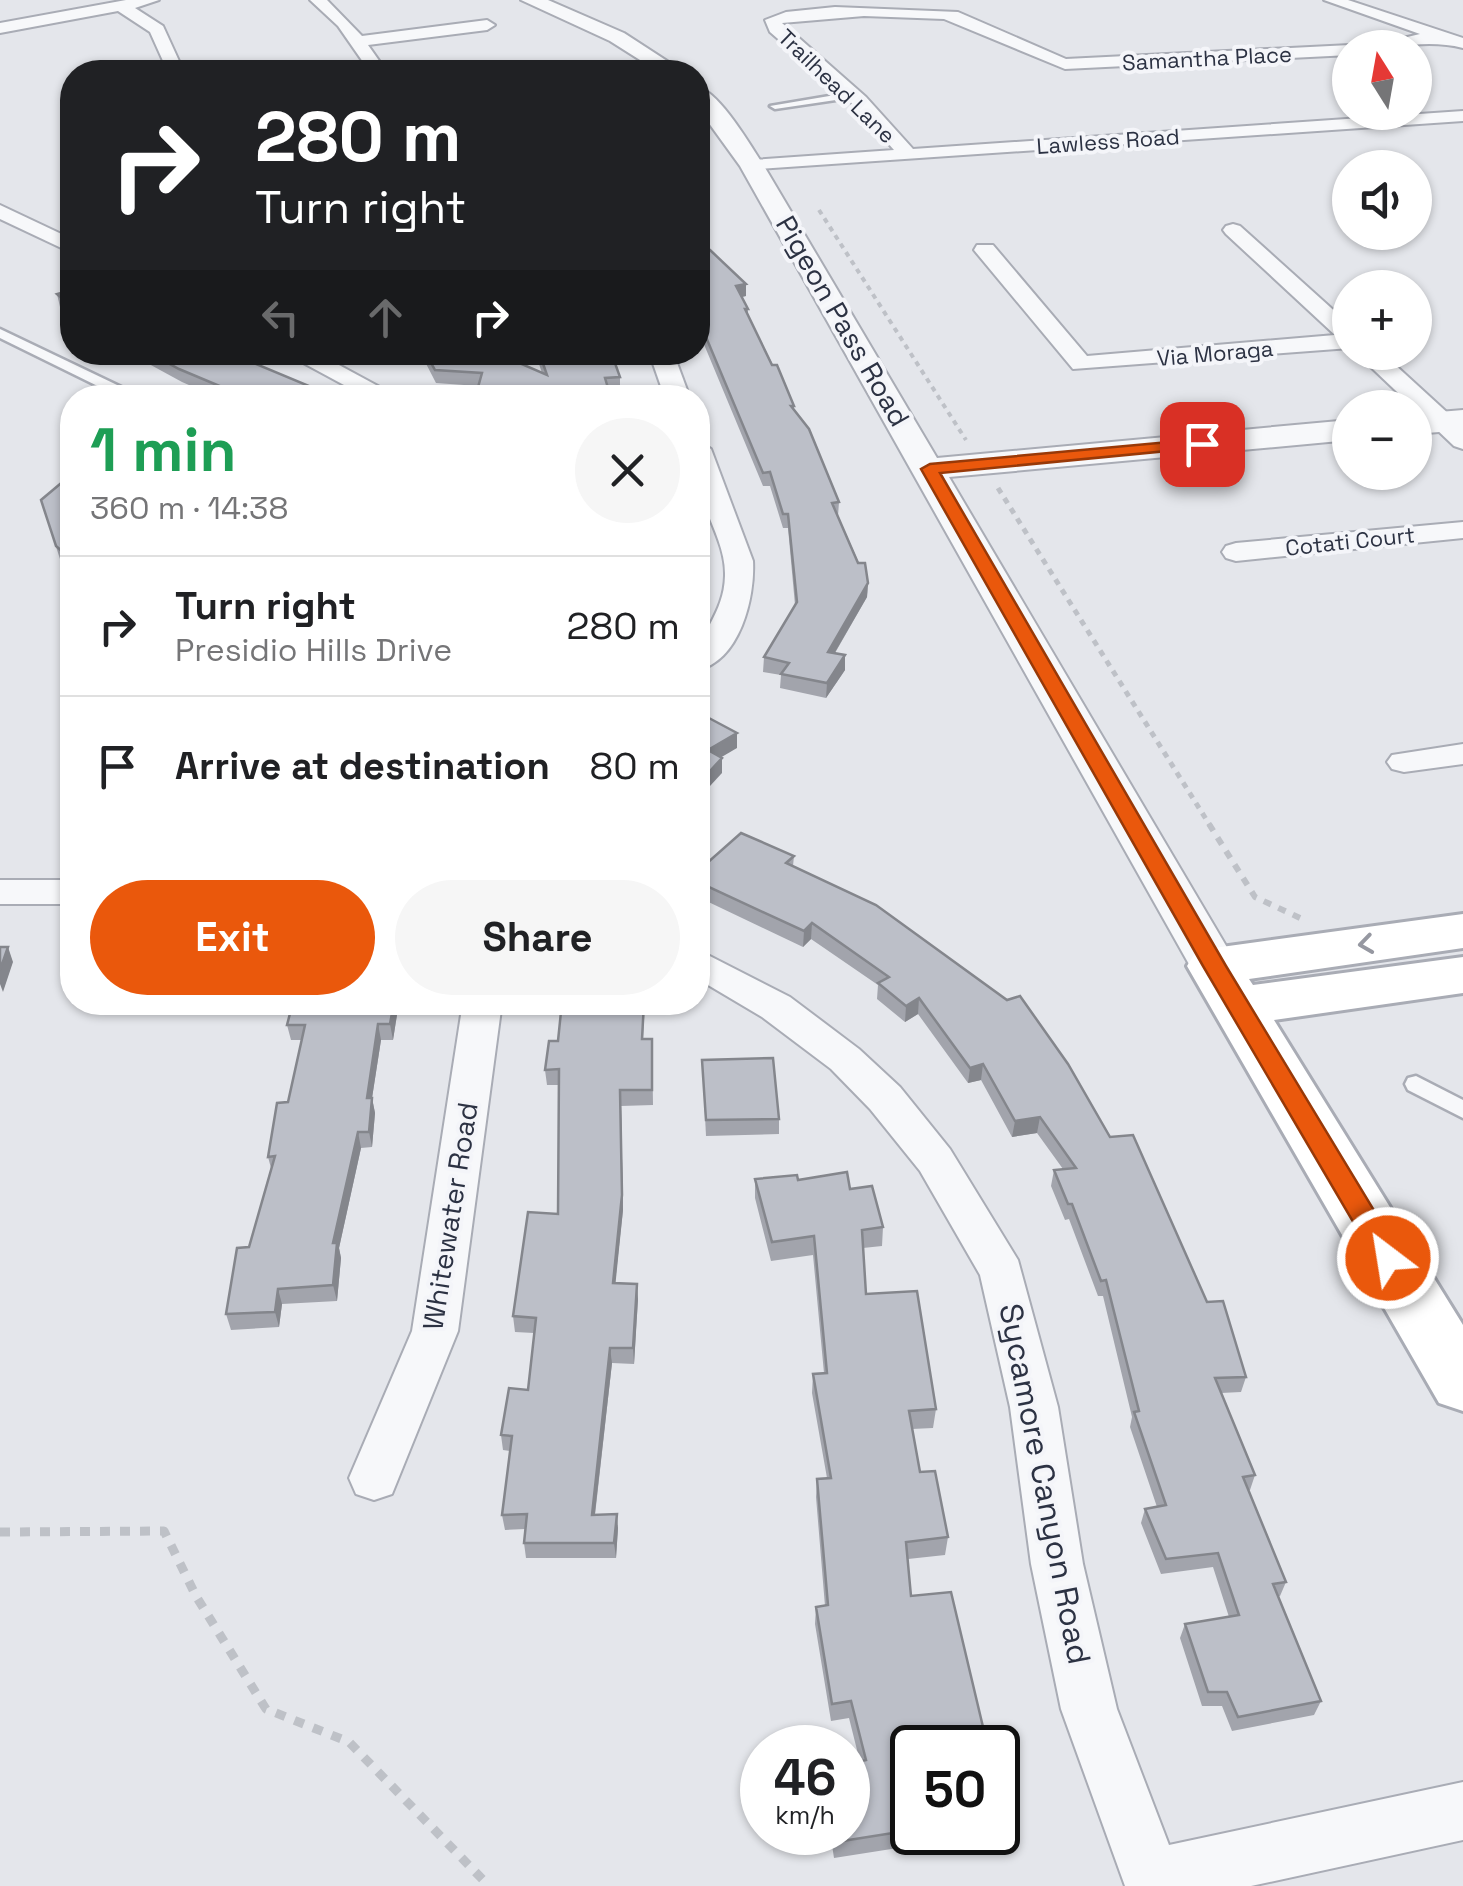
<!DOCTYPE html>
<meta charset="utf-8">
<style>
body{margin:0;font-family:"Space Grotesk",sans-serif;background:#f6f6f6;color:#202124;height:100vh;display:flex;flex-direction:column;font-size:38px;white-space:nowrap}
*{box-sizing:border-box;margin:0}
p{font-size:32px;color:#757577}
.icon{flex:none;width:55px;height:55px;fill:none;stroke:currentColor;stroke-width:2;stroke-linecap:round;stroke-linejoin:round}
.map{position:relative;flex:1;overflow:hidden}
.drawer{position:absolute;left:60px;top:385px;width:650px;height:630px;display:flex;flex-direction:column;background:#fff;border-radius:40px;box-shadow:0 2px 8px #0004}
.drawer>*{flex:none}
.hud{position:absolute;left:60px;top:60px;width:650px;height:305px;border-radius:40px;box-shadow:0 2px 8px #0004;background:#202124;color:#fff;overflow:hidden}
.needle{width:65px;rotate:349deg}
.buttons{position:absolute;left:1332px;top:30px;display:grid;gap:20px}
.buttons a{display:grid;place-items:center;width:100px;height:100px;border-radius:50%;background:#fff;box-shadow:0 2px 8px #0004;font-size:50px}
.speed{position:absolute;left:740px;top:1725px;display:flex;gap:20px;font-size:50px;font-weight:700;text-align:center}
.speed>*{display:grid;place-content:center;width:130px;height:130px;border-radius:50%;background:#fff;box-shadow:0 2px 8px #0004;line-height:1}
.speed small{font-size:25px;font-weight:400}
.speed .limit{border:5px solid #111;border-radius:15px;background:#fff;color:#111}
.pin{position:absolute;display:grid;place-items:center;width:85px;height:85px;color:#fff;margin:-42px;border-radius:20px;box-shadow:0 5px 15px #0006}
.me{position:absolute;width:110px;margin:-55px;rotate:329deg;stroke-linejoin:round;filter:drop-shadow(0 0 8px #0008)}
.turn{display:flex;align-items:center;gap:35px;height:210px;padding:0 30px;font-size:45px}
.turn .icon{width:130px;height:130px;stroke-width:2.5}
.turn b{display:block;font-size:70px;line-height:85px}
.lanes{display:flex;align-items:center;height:95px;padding:0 30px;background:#0003;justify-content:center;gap:50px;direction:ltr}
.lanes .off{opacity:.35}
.round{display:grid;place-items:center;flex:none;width:105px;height:105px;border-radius:52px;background:#f6f6f6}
.overview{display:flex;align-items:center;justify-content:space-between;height:170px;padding:0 30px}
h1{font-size:60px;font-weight:700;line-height:75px;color:#1e9e55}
.primary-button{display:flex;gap:20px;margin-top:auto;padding:20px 30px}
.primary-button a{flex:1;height:115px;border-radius:60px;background:#ea580c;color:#fff;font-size:40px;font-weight:700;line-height:115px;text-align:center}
.primary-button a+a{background:#f6f6f6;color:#202124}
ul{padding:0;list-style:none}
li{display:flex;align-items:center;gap:30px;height:140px;padding:0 30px;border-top:2px solid #e0e0e0}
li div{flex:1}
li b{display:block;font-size:38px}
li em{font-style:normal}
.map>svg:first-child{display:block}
</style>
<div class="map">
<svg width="1463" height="1886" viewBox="0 0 1463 1886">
<rect width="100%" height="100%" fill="#e4e6eb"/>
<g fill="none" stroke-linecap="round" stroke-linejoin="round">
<defs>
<g id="service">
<path d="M853,92L856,97L775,109L770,106Z"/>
<path d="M0,329L138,395L139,398H122L0,338Z"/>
<path d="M1416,1076L1463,1100V1118L1408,1090L1405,1084L1408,1078Z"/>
</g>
<g id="minor">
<path d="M126,0H159L135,8L163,26L184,72H168L150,32L118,11L0,33V23Z"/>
<path d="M310,0H327L362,36L487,20L495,25L487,30L368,45L387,72H370L338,26Z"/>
<path d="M1324,0H1348L1463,38V48C1429,39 1396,48 1361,48L1420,34Z"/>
<path d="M835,7L958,12L1066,59L1350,45L1357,48H1350V55L1065,69L944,19L864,16L782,23L866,97L913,149L1463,111V121L745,170L742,166L752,160L894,150L854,105L770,32L765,20L786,12Z"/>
<path d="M0,205L72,239V253L0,219Z"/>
<path d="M1233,224L1240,226L1350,325V348L1073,369L974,250L977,245H993L1087,356L1335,335L1226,234L1223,230L1226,226Z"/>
<path d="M283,352H315L400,398H368Z"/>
<path d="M649,352H673L690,398H665Z"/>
<path d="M1355,352H1381L1463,427V449L1454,446Z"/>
<path d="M698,441L711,449L753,561C755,598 740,660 698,670C695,633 724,617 725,576C726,545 706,517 699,487C695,474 697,455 698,441Z"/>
<path d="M1463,522V538L1236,561L1226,558L1222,552L1226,546L1236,543Z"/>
<path d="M1463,744V764L1404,772L1392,769L1387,762L1392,755Z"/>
<rect x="0" y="880" width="72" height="24"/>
<path d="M698,950L790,997L859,1049L900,1087L950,1149L1018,1260L1058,1407L1083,1564L1117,1709L1169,1845L1463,1782V1840L1251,1886H1125L1061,1709L1031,1564L1010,1407L980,1275L920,1171L870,1109L831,1069L762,1017L698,979Z"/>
<path d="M463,1002H502L458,1331L392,1494L374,1500L356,1494L349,1478L412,1331Z"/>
</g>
<g id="tertiary">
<path d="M521,0H548L624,33L684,72H659L610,41Z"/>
<path d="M698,87C721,94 750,145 764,166L937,458L1350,420V440L949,477L1238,966L1231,978L1214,982L1197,978L1190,966L740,166L698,108Z"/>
<path d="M1463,410V430L1415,434V414Z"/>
</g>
<path id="secondary" d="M1463,914V948L1249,979L1253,985L1463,957V993L1274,1020L1463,1325V1411L1439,1403L1187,966L1195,953L1214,948Z"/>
</defs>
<!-- service casing -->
<use href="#service" stroke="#a9acb5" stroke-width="5"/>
<!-- minor casing -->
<use href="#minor" stroke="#a9acb5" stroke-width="4"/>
<!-- tertiary casing -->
<use href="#tertiary" stroke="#a9acb5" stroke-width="4"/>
<!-- secondary casing -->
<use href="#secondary" stroke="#a9acb5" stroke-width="6"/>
<!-- path-far3 -->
<path stroke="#bec1c7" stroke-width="4" stroke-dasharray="5 5" stroke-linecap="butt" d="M819,210L966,440"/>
<!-- path-far2 -->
<path stroke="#bec1c7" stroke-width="5" stroke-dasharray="6 6" stroke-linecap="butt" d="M998,488L1211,827"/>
<!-- path-far1 -->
<path stroke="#bec1c7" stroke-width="6" stroke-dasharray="8 8" stroke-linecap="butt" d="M1209,824L1255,897L1300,918"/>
<!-- path -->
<path stroke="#bec1c7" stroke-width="9" stroke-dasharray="10 10" stroke-linecap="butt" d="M0,1532L164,1531L196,1596L266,1709L349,1742L489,1886"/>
<!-- service -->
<use href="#service" fill="#f7f8fa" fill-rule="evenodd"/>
<!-- minor -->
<use href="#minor" fill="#f7f8fa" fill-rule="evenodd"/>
<!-- tertiary -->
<use href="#tertiary" fill="#f7f8fa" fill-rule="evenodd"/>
<!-- secondary -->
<use href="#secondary" fill="#fff" fill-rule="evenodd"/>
</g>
<!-- wall -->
<g fill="#a2a4ac">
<path d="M698,247L746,296L742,297L748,309V316L794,406V410L839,502L838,516L868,583L867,597L835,653L845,655V670L826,698L780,688L781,675L763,672L764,657L795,605L788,528H783L770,486H763L698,330Z"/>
<path d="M72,290V317L60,307L57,294Z"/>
<path d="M127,352H227L311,398H219L182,382Z"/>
<path d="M359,352H412L385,364Z"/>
<path d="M420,352H494L542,373L535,352H611L620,377V390L478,386L436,383Z"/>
<path d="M72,474V570L60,559L41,500Z"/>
<path d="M794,856L793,866L1110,1137L1207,1302L1246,1377L1241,1392L1221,1393L1255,1475L1250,1490H1248L1286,1582L1280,1596L1278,1597L1321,1701L1314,1715L1232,1731L1222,1706H1202L1180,1638L1185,1624L1229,1617L1213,1567L1161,1574L1141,1523L1145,1509L1157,1507L1130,1427L1132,1417L1103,1296H1098L1069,1219L1065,1220L1051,1186L1054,1170L1063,1169L1037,1133L1012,1137L981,1080L968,1083L918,1014L905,1022L877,999L878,985L811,939L803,947L698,897V871Z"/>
<path d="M399,1002L393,1040H381L372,1098L375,1113L372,1147L361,1148L339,1248L341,1258L337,1301L282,1304L279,1327L231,1330L226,1314L249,1247L271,1168L268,1157L288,1102L302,1040H291L287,1025Z"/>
<path d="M562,1002H645L643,1039H652L653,1105L621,1106L623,1210L615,1283L638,1299L634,1364L612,1363L595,1515L618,1528L616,1558H526L524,1543L525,1529L505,1530L502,1515L510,1451L503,1450L501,1435L528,1390L534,1333L515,1332L513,1316L558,1214L559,1085H547L545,1070L558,1041Z"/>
<path d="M703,1076L779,1119V1134L706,1136Z"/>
<path d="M755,1179L798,1180L850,1189L883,1227L882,1246L863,1248L866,1294L936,1409L933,1428L912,1429L920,1472L948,1537L945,1555L908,1559L912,1748V1832H938L936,1842L834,1858L830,1832H848L860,1762L849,1718L831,1721L815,1624L816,1607L825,1606L816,1497L817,1479L827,1478L812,1393L813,1374L824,1373L813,1255L771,1261L755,1198Z"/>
</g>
<!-- shaded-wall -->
<g fill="#84868c">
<path d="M746,284V296L736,298V286Z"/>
<path d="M384,352H412L385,364Z"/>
<path d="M309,386L311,398H283Z"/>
<path d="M868,583L867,597L827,666L828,652Z"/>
<path d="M845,655V670L826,698L827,683Z"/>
<path d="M737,733V748L708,765V750Z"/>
<path d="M722,758V773L698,799V784Z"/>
<path d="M812,923L811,939L803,947L804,931Z"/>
<path d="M8,947L13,962L3,992L0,984V970Z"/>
<path d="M919,998L918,1014L905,1022L906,1006Z"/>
<path d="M394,1002H399L393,1040L390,1024Z"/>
<path d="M378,1024L381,1040L372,1098L375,1113L372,1147L369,1132L367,1098Z"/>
<path d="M983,1064L981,1080L968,1083L970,1068Z"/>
<path d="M621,1106L623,1210L614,1298L613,1283Z"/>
<path d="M1040,1117L1037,1133L1012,1137L1015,1121Z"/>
<path d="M358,1132L361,1148L339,1248L341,1258L337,1301L333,1285V1243Z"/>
<path d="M637,1284L638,1299L634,1364L633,1348Z"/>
<path d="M278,1289L282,1304L279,1327L275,1312Z"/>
<path d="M610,1348L612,1363L593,1530L592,1515Z"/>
<path d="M617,1514L618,1528L616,1558L614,1543Z"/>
</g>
<!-- building -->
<g fill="#bcbfc8" stroke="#84868c" stroke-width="2.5">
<path d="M698,247L710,250L746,284L736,286L748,309H745L772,365H777L794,406H791L809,429L839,502L832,503L858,563H865L868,583L828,652L845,655L827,683L781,674L789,663L764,657L797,602L788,514H783L770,472L763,473L698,318Z"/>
<path d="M72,290V307L57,294Z"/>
<path d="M148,352H227L309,386L283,398H248L179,369Z"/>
<path d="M425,352H494L547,375L539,352H611L620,377L605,378L611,398H475L482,373L435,370Z"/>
<path d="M72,474V560L56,546L41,500Z"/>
<path d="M707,717L737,733L708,750L722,758L698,784V723Z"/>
<path d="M741,833L794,856L786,863L876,905L1007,1000L1020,996L1068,1064L1110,1137L1133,1135L1207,1302L1223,1301L1246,1377L1215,1378L1255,1475L1243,1477L1286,1582L1273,1584L1321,1701L1238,1717L1227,1692H1208L1185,1624L1239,1615L1218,1553L1166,1559L1145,1509L1166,1505L1134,1412L1139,1411L1106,1280L1101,1281L1072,1204H1068L1054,1170L1076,1168L1040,1117L1015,1121L983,1064L970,1068L919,998L906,1006L878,983L889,977L812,923L804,931L698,882V871Z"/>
<path d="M0,947H8L0,970Z"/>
<path d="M293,1002H394L390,1024H378L367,1098H372L369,1132H358L333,1243H337L333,1285L278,1289L275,1312L226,1314L237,1248L249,1247L275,1156L268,1157L277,1103L288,1102L305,1025H287Z"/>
<path d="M562,1002H644L642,1039H652V1090H620L622,1195L613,1283L637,1284L633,1348H610L592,1515L617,1514L614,1543H524L527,1514L502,1515L512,1436L501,1435L509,1388L528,1390L536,1318L513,1316L528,1212L558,1214L559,1069L545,1070L549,1041H558Z"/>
<path d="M773,1058L779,1119L706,1120L702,1060Z"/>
<path d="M847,1172L850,1189L872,1186L883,1227L862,1230L866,1294L917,1291L936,1409L909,1411L920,1472L935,1471L948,1537L906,1542L911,1596L951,1592L988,1748H912V1830L836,1842L834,1832H848V1764L866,1760L851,1701L832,1704L816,1607L828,1605L817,1479L831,1478L813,1374L827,1373L814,1236L772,1242L755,1179L797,1175L798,1180Z"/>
</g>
<!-- one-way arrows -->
<defs><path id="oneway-chevron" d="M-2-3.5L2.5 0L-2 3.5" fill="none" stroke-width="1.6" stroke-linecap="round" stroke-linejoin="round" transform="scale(2.5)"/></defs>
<use stroke="#9698a1" href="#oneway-chevron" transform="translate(1366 944) rotate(172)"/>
<!-- route -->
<path fill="#ea580c" stroke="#983908" stroke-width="2.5" d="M1202,439L1208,440V447L940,473L1226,966L1398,1250L1402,1258L1398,1266L1388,1269L1379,1266L1203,966L921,469L930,464Z"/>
<g text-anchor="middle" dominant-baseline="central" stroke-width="8" stroke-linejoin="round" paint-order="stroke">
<!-- far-street labels -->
<g font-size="22" fill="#2c3243" stroke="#f4f5f9">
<text transform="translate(1207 58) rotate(-3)">Samantha Place</text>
<text transform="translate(837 86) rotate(44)">Trailhead Lane</text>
<text transform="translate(1108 141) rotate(-4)">Lawless Road</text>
<text transform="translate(1215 353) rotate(-5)">Via Moraga</text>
<text transform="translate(1350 541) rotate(-6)">Cotati Court</text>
</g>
<!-- street labels -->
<g font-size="28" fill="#2c3243" stroke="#f4f5f9">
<text transform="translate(843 321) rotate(60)">Pigeon Pass Road</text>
<text transform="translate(450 1216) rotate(-81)">Whitewater Road</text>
</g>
<!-- near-street labels -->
<g font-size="32" fill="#2c3243" stroke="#f4f5f9">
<text transform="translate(1045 1484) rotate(79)">Sycamore Canyon Road</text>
</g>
</g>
</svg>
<div class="buttons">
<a><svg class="needle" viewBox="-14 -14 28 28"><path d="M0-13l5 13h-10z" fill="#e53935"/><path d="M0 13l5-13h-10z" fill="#757577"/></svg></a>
<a><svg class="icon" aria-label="sound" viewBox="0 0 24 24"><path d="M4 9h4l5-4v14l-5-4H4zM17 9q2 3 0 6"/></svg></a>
<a>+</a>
<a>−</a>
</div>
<div class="speed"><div>46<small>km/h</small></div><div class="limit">50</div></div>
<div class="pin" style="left:1202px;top:444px;background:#d93025"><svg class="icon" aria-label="arrive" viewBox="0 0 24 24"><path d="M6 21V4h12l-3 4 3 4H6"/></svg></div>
<svg class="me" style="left:1388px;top:1258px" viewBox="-20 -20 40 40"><circle r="17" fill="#ea580c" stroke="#fff" stroke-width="3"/><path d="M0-11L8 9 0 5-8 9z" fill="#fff"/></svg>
<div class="hud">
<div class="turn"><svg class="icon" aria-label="right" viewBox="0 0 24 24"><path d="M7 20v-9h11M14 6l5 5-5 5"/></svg><div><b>280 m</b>Turn right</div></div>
<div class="lanes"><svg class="icon off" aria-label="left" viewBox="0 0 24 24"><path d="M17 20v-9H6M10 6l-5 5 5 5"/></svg><svg class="icon off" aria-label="ahead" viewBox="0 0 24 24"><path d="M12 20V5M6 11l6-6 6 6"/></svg><svg class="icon" aria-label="right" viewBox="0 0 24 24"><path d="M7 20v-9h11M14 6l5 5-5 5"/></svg></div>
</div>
<section class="drawer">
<div class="overview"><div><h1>1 min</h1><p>360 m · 14:38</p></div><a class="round"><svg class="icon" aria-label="close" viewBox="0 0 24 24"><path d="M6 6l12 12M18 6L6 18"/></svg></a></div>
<ul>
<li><svg class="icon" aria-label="right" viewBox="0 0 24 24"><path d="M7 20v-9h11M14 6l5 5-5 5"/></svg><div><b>Turn right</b><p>Presidio Hills Drive</p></div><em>280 m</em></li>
<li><svg class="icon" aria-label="arrive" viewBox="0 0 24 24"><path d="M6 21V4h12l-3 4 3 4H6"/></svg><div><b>Arrive at destination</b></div><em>80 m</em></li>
</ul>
<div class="primary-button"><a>Exit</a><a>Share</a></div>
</section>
</div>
